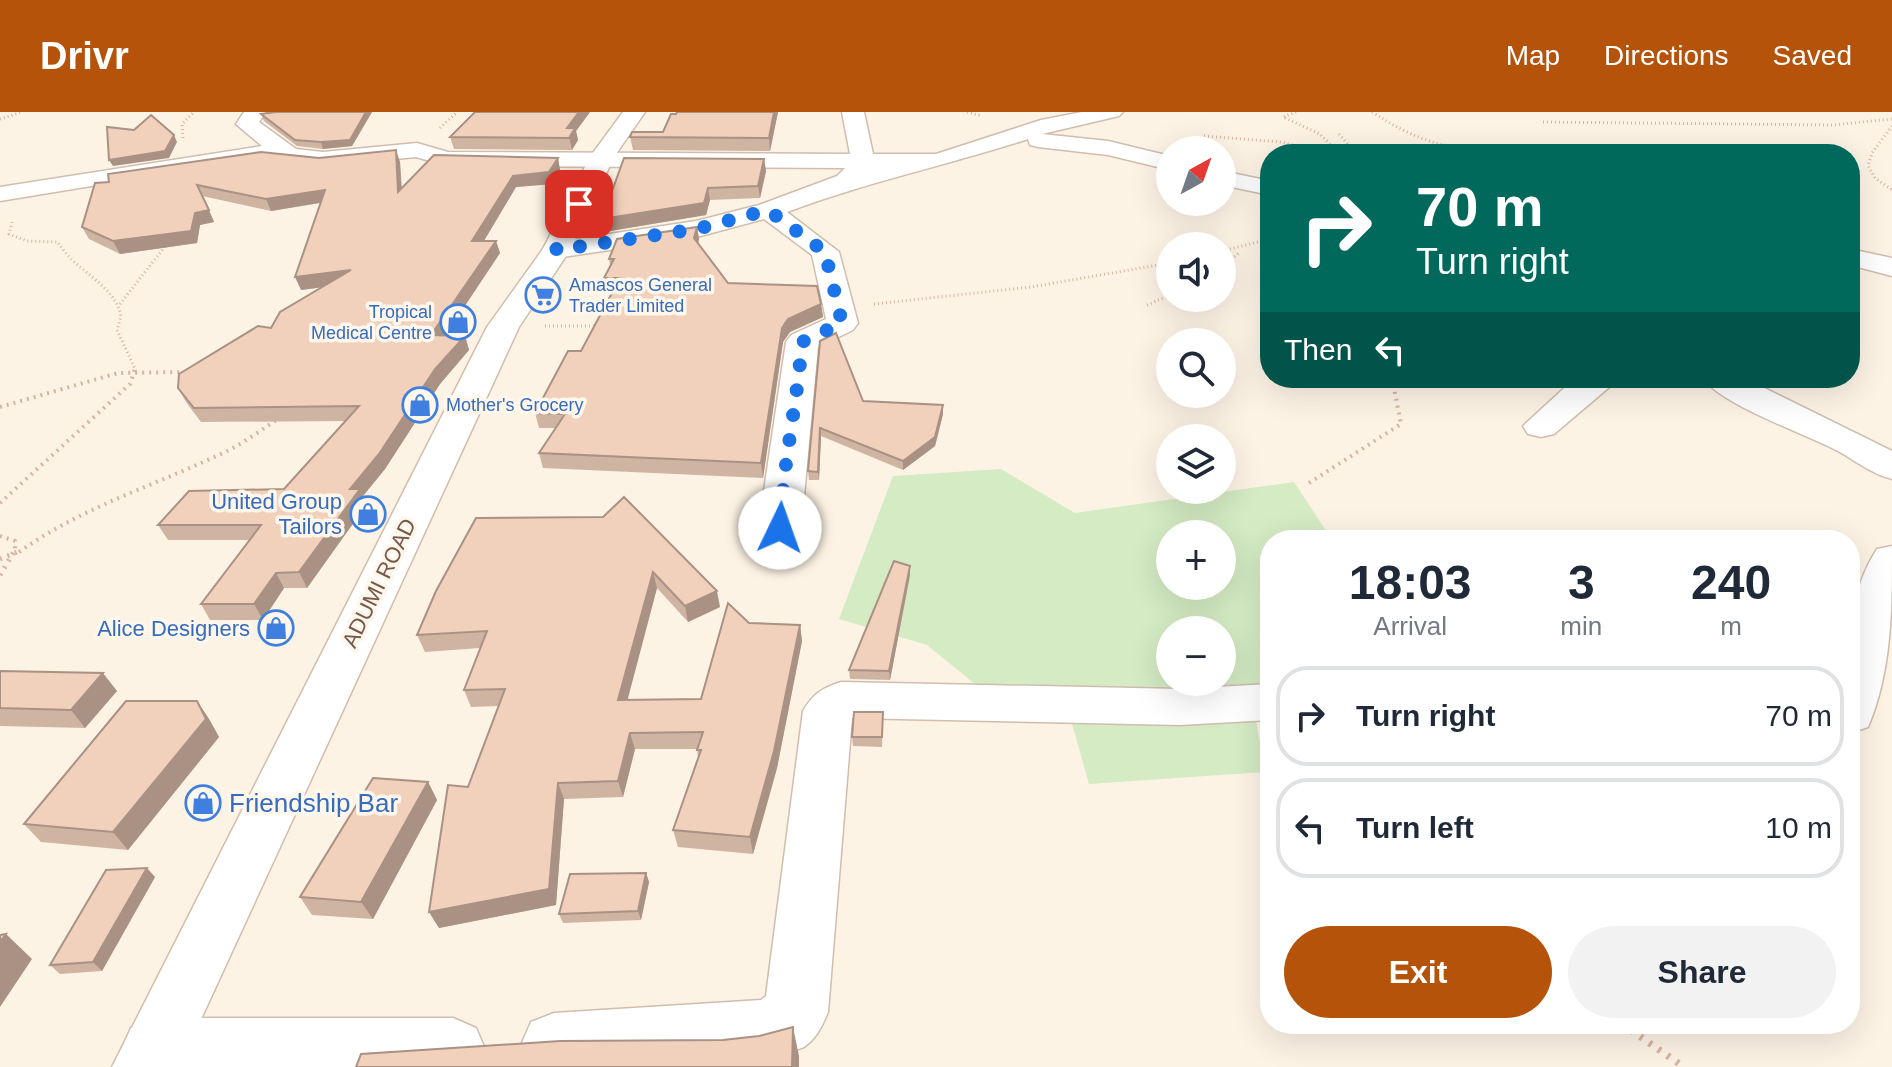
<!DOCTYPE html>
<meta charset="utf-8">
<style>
body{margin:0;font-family:Helvetica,sans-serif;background:#f2f2f3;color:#1f2937;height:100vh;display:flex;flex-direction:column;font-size:30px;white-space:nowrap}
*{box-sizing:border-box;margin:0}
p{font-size:26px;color:#747a83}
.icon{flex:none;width:44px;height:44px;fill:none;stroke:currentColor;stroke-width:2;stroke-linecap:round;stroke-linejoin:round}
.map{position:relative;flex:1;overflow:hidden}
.drawer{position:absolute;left:1260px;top:418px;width:600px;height:504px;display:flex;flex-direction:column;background:#fff;border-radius:32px;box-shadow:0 8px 32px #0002}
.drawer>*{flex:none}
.banner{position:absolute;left:1260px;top:32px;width:600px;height:244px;border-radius:32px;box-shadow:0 8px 32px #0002;background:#00695c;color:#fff;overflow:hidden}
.needle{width:52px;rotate:40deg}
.buttons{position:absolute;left:1156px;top:24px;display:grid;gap:16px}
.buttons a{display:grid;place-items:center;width:80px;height:80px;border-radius:50%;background:#fff;box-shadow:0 8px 32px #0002;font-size:40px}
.pin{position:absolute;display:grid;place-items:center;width:68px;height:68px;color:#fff;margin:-34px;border-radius:16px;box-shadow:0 4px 12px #0006}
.me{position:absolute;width:88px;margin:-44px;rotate:3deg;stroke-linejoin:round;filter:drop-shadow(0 0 6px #0008)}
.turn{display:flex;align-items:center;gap:28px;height:168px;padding:0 24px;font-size:36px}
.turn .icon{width:104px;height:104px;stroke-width:2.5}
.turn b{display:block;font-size:56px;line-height:68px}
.then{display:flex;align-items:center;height:76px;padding:0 24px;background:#0003;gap:16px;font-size:30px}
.eta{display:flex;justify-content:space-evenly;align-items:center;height:136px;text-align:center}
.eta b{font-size:48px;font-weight:700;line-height:56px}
.action{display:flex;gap:16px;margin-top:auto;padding:16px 24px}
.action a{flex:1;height:92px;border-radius:48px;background:#b45309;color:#fff;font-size:32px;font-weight:700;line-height:92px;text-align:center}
.action a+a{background:#f2f2f3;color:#1f2937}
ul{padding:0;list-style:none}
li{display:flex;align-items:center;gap:24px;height:100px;margin:0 16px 12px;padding:0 8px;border:4px solid #e0e1e3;border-radius:32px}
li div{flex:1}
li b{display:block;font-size:30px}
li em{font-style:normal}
header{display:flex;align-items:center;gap:48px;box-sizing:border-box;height:112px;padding:0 40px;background:#b45309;color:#fff}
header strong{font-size:38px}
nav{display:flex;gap:44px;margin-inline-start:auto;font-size:28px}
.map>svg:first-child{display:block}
</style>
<header>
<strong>Drivr</strong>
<nav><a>Map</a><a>Directions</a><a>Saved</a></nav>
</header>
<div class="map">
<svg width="1892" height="955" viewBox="0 0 1892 955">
<rect width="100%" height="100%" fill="#fdf3e5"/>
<!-- green -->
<path fill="#d4ebc3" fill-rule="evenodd" d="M1001,357L1075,401L1294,370L1332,428H1270V571L1250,573L1265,660L1089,672L1070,605L981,577L927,533L839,507L893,364ZM1170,422H1222V474H1170ZM1170,518H1222V570H1170Z"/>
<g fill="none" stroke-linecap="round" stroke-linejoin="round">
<defs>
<g id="street">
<path d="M244,0H266L259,10L296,37L323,40L417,31L448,40L850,42L842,0H864L873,42H936L1041,8L1082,0H1123L1119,4L1042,22L1108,29L1170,44V58L1108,43L1038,35L1030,33L1028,27C948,53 866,70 787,100L839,140L858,211L853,218L818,235L801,416L795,425L780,429L765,425L759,416L762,392L786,230L791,223L826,207L812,143L764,107L697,125L556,146L546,144L542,138L546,132L556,130L696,109L759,93L837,64L845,56L447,54L416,45L323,54L256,47L0,89V75L262,34L236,12Z"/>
<path d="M1222,59L1270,69V83L1222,73Z"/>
<path d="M1850,137L1892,146V164L1850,153Z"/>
<path d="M1620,266L1554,322L1541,325L1528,322L1523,314L1574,267Z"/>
<path d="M1703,266H1744L1892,339V367C1872,362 1856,349 1838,339C1806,322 1721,293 1703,266Z"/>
<path d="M1892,434C1892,496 1892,559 1868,615L1850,621C1850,558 1841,492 1877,437Z"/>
<path d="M841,570L1180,577L1270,572V608L1180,613L852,606L828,900C822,914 817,926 804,935C754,955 595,955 530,955L521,933L531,910L554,901L761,888L766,884L803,599C813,582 822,576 841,570Z"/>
<path d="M154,906H453L476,916L486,939L479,955H128L121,939L131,916Z"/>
</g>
<path id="secondary" d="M623,0H645L614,45L570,138L519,215L179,955H112L487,215L543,137L590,45Z"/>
</defs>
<!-- street casing -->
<use href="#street" stroke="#d0bdae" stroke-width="3"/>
<!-- secondary casing -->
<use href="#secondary" stroke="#d4bcab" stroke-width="3"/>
<!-- path-far3 -->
<g stroke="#d8b49f" stroke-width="3" stroke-dasharray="1 3" stroke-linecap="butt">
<path d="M967,0L982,4"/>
<path d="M1296,0L1283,5L1320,22L1340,42"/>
<path d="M1372,0C1417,29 1439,34 1491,42"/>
<path d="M0,7L22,0"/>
<path d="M1543,10L1833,13L1892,7"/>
<path d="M1892,14L1872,41L1868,54L1875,66L1892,78"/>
<path d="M440,16L457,0"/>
<path d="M1339,22L1357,42"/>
<path d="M1204,24L1281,30L1326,42"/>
<path d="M183,26L182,12L194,0"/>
<path d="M12,110L9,122L27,129L58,130C74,159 114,171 121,204L117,218L136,259"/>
<path d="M1222,139L1270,127"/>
<path d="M1222,155L1240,140"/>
<path d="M120,192L167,132"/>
<path d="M874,192L1031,175L1170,151"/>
<path d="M1147,193L1170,183"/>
<path d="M545,214H599"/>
</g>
<!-- path-far2 -->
<g stroke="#d8b49f" stroke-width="4" stroke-dasharray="2 5" stroke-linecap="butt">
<path d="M0,295L118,261L186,260"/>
<path d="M1309,371L1401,312L1392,266"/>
<path d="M0,391L130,272L135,257"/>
<path d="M0,424L15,429V440"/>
<path d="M19,440C82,395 156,373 225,340C244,331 261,318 278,307"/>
</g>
<!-- path-far1 -->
<g stroke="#d8b49f" stroke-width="5" stroke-dasharray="2 6" stroke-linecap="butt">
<path d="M0,447L22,438"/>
<path d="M0,463L15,438"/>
</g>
<!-- path -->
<path stroke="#d8b49f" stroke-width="7" stroke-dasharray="3 8" stroke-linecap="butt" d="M1622,912L1684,955"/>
<!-- street -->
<use href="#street" fill="#fff" fill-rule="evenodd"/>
<!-- secondary -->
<use href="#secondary" fill="#fff" fill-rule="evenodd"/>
</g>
<!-- wall -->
<g fill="#d0b4a2">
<path d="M276,0H372L352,34L323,37L297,34L264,9L261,2Z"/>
<path d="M475,0H590L576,19L578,28L572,38L454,37L450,25Z"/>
<path d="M677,0H778L770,39L633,38L630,25L663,20Z"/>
<path d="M319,46L400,50L402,76L558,46L560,58L552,72L516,75L484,129H496L500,141L445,224H465L469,238L440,272L385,357L363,384L367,392L307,476H284L263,508H210L201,492L249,428H168L158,413L284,377L345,309L201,310L186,290L178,276L271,216L322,175L301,178L321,91L271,99L202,84L214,110L200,113L197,131L120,142L89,127L82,115L95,71Z"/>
<path d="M764,47L766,59L760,86L710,88L706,103L604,120Z"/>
<path d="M697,115L699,127L698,132L728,171L821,192L823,205L790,220L783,230L763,366L543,356L539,341L556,316H539L535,301L581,239L613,179H607L604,166L610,153L609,147Z"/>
<path d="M820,229L863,289L943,302L935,334L903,358L821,324L819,368H809L808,359Z"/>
<path d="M603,405L720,495L688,510L657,476L627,588L701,587L749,511L800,513L802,529L777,656L753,742L678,735L673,718L698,645L697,637H635L623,685L564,687L556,793L439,816L429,800L468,675L499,594L471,595L464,578L480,536L425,540L417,523Z"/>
<path d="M910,454V463L890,568L850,567L849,558Z"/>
<path d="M0,559L117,579L85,616L0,614Z"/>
<path d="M197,589L209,607L219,625L128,738L41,730L24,712Z"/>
<path d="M883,610L882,635L853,634L852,625Z"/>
<path d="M428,670L437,688L373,807L312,803L300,785Z"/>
<path d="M646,761L649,770L641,808L563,811L559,802Z"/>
<path d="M155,765L102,859L60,862L50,853Z"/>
</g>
<!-- shaded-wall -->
<g fill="#a99284">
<path d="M366,0H372L352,34L323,37L321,30Z"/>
<path d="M579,0H590L576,19L578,28L572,38L567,16Z"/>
<path d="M774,0H778L770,39L769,26Z"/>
<path d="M174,23L177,30L169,46L113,54L109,48Z"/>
<path d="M396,38L400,50L402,91L398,80Z"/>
<path d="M558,46L560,58L552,72L516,75L476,142L472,129L513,64Z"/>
<path d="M764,47L766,59L760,86L758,74Z"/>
<path d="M708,76L710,88L706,103L604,120L602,107Z"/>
<path d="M325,78L330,89L271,99L266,87Z"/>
<path d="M209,98L214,110L200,113L197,131L120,142L113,129L195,101Z"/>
<path d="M697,115L699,127L696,139L694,126Z"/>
<path d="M496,129L500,141L436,237L431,223Z"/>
<path d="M351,158L356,171L301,178L295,165Z"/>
<path d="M821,192L823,205L790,220L783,230L763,366L761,351L782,216L788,207Z"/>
<path d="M465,224L469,238L440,272L385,357L363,384L367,392L307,476L299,460L350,377L435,257Z"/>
<path d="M943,293V302L935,334L903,358V349Z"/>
<path d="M820,316L821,324L819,368L818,360Z"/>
<path d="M910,454V463L890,568L889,559Z"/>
<path d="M653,460L657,476L623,605L618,588Z"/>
<path d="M276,461L284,476L263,508L254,492Z"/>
<path d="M717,479L720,495L688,510L685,494Z"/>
<path d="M800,513L802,529L777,656L753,742L750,725Z"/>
<path d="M103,561L117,579L85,616L71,598Z"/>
<path d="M197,589L209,607L219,625L128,738L113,720Z"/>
<path d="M630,621L635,637L623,685L618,669Z"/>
<path d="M428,670L437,688L373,807L361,790Z"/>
<path d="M558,671L564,687L556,793L439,816L429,800Z"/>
<path d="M147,756L155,765L102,859L93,850Z"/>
<path d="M646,761L649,770L641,808L638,799Z"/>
<path d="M6,822L32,847L0,895V830Z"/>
<path d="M793,915L799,944V955H792Z"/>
</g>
<!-- building -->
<g fill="#f2d1bc" stroke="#a99284" stroke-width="2">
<path d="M276,0H366L350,28L321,30L295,28L261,2Z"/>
<path d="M475,0H579L567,16H575L569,26L450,25Z"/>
<path d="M677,0H774L769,26L630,25L632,20H663L671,2H676Z"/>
<path d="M151,3L174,23L165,39L109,48L107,15L134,18Z"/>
<path d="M396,38L398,80L434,43L558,46L549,60L513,64L472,129H496L431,223L465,224L435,257L379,342L350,377H360L299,460L276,461L254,492H201L261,413H158L189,379L284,377L359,294L194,296L178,276L179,262L258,214L271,216L280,200L351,158L295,165L325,78L266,87L197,73L209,98L195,101L191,119L113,129L82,115L95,71L109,70L108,62L261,40L319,46Z"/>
<path d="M624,46L764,47L758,74L708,76L704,91L602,107Z"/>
<path d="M697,115L694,126L728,171L817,174L821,192L788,207L782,216L761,351L539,341L565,302L535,301L568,239H581L620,166H604L614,147H609L617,127Z"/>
<path d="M836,221L863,289L943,293L935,325L903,349L820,316L818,360L808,359L820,229Z"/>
<path d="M624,385L717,479L685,494L653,460L618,588L701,587L728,491L749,511L800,513L774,639L750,725L673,718L701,638H697L703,620L630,621L618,669L558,671L549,777L429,800L448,673L468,675L505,577L464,578L487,519L417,523L436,479L476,406L603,405Z"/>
<path d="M894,449L910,454L889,559L849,558Z"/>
<path d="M0,559L103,561L71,598L0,596Z"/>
<path d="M126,589H197L206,607L113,720L24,712Z"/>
<path d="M854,600H883L882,625H852Z"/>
<path d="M373,666L428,670L361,790L300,785Z"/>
<path d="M147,756L93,850L50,853L106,758Z"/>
<path d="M646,761L638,799L559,802L570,762Z"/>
<path d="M6,822L0,830V823Z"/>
<path d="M793,915L792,955H356L361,942L560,929L723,928L759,924Z"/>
</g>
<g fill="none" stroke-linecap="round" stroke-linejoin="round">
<!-- route -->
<path stroke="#1a73e8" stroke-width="14" stroke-dasharray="0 25.2" d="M579,92L556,138L697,117L768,98L825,140L842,211L802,230C797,293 783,351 780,416"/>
</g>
<!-- icons -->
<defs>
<symbol id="supermarket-ring" viewBox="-11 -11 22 22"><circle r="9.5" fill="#fff7ec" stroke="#3f7fe0" stroke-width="1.5"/><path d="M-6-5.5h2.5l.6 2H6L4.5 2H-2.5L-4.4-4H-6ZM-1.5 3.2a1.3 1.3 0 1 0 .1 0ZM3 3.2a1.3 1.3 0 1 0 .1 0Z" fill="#3f7fe0"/></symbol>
<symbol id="shop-ring" viewBox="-11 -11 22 22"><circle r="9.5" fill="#fff7ec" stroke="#3f7fe0" stroke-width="1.5"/><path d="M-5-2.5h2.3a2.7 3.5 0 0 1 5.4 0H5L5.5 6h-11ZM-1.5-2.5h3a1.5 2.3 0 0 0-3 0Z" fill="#3f7fe0"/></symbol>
</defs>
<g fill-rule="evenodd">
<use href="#supermarket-ring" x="523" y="163" width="40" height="40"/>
<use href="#shop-ring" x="438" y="190" width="40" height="40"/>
<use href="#shop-ring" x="400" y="273" width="40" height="40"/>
<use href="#shop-ring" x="348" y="382" width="40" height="40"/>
<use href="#shop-ring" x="256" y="496" width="40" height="40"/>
<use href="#shop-ring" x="183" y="671" width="40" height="40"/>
</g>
<g text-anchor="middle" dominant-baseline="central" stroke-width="7" stroke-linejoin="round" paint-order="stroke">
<!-- far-shop labels -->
<g font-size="18" fill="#366cbe" stroke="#fff7ec" text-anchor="start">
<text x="569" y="173">Amascos General<tspan x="569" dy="21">Trader Limited</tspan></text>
<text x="432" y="200" text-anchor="end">Tropical<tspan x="432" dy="21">Medical Centre</tspan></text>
<text x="446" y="293">Mother's Grocery</text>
</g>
<!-- shop labels -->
<g font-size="22" fill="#366cbe" stroke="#fff7ec" text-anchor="end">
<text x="342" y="389">United Group<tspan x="342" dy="25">Tailors</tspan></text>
<text x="250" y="516">Alice Designers</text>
</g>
<!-- street labels -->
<g font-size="22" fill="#76594a" stroke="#fff7ec">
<text transform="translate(379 471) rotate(-64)">ADUMI ROAD</text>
</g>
<!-- near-shop labels -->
<g font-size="26" fill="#366cbe" stroke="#fff7ec" text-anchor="start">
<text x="229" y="691">Friendship Bar</text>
</g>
</g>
</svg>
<div class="buttons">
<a><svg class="needle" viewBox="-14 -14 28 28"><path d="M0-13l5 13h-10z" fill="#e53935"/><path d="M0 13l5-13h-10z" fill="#747a83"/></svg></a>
<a><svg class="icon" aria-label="sound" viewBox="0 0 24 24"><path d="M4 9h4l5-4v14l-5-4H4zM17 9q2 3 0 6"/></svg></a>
<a><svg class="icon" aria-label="search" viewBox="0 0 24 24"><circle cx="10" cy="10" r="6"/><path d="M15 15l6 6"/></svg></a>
<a><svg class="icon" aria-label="layers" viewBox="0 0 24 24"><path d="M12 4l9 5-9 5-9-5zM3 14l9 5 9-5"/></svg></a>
<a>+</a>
<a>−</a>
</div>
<div class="pin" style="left:579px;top:92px;background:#d93025"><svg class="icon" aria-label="arrive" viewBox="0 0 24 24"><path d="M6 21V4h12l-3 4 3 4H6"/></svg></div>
<svg class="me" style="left:780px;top:416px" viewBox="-20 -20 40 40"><circle r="19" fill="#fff"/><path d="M0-13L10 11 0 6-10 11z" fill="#1a73e8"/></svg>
<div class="banner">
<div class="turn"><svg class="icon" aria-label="right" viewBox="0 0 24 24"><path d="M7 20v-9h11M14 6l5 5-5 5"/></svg><div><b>70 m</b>Turn right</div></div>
<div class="then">Then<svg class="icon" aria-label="left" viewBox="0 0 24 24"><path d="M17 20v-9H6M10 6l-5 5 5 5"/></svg></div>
</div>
<section class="drawer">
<div class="eta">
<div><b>18:03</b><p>Arrival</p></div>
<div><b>3</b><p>min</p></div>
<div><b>240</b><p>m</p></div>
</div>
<ul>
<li><svg class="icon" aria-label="right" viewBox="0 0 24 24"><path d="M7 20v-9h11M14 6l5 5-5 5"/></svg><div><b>Turn right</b></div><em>70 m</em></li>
<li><svg class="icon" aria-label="left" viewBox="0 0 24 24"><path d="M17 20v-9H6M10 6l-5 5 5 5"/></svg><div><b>Turn left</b></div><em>10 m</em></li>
</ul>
<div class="action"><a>Exit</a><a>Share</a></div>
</section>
</div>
